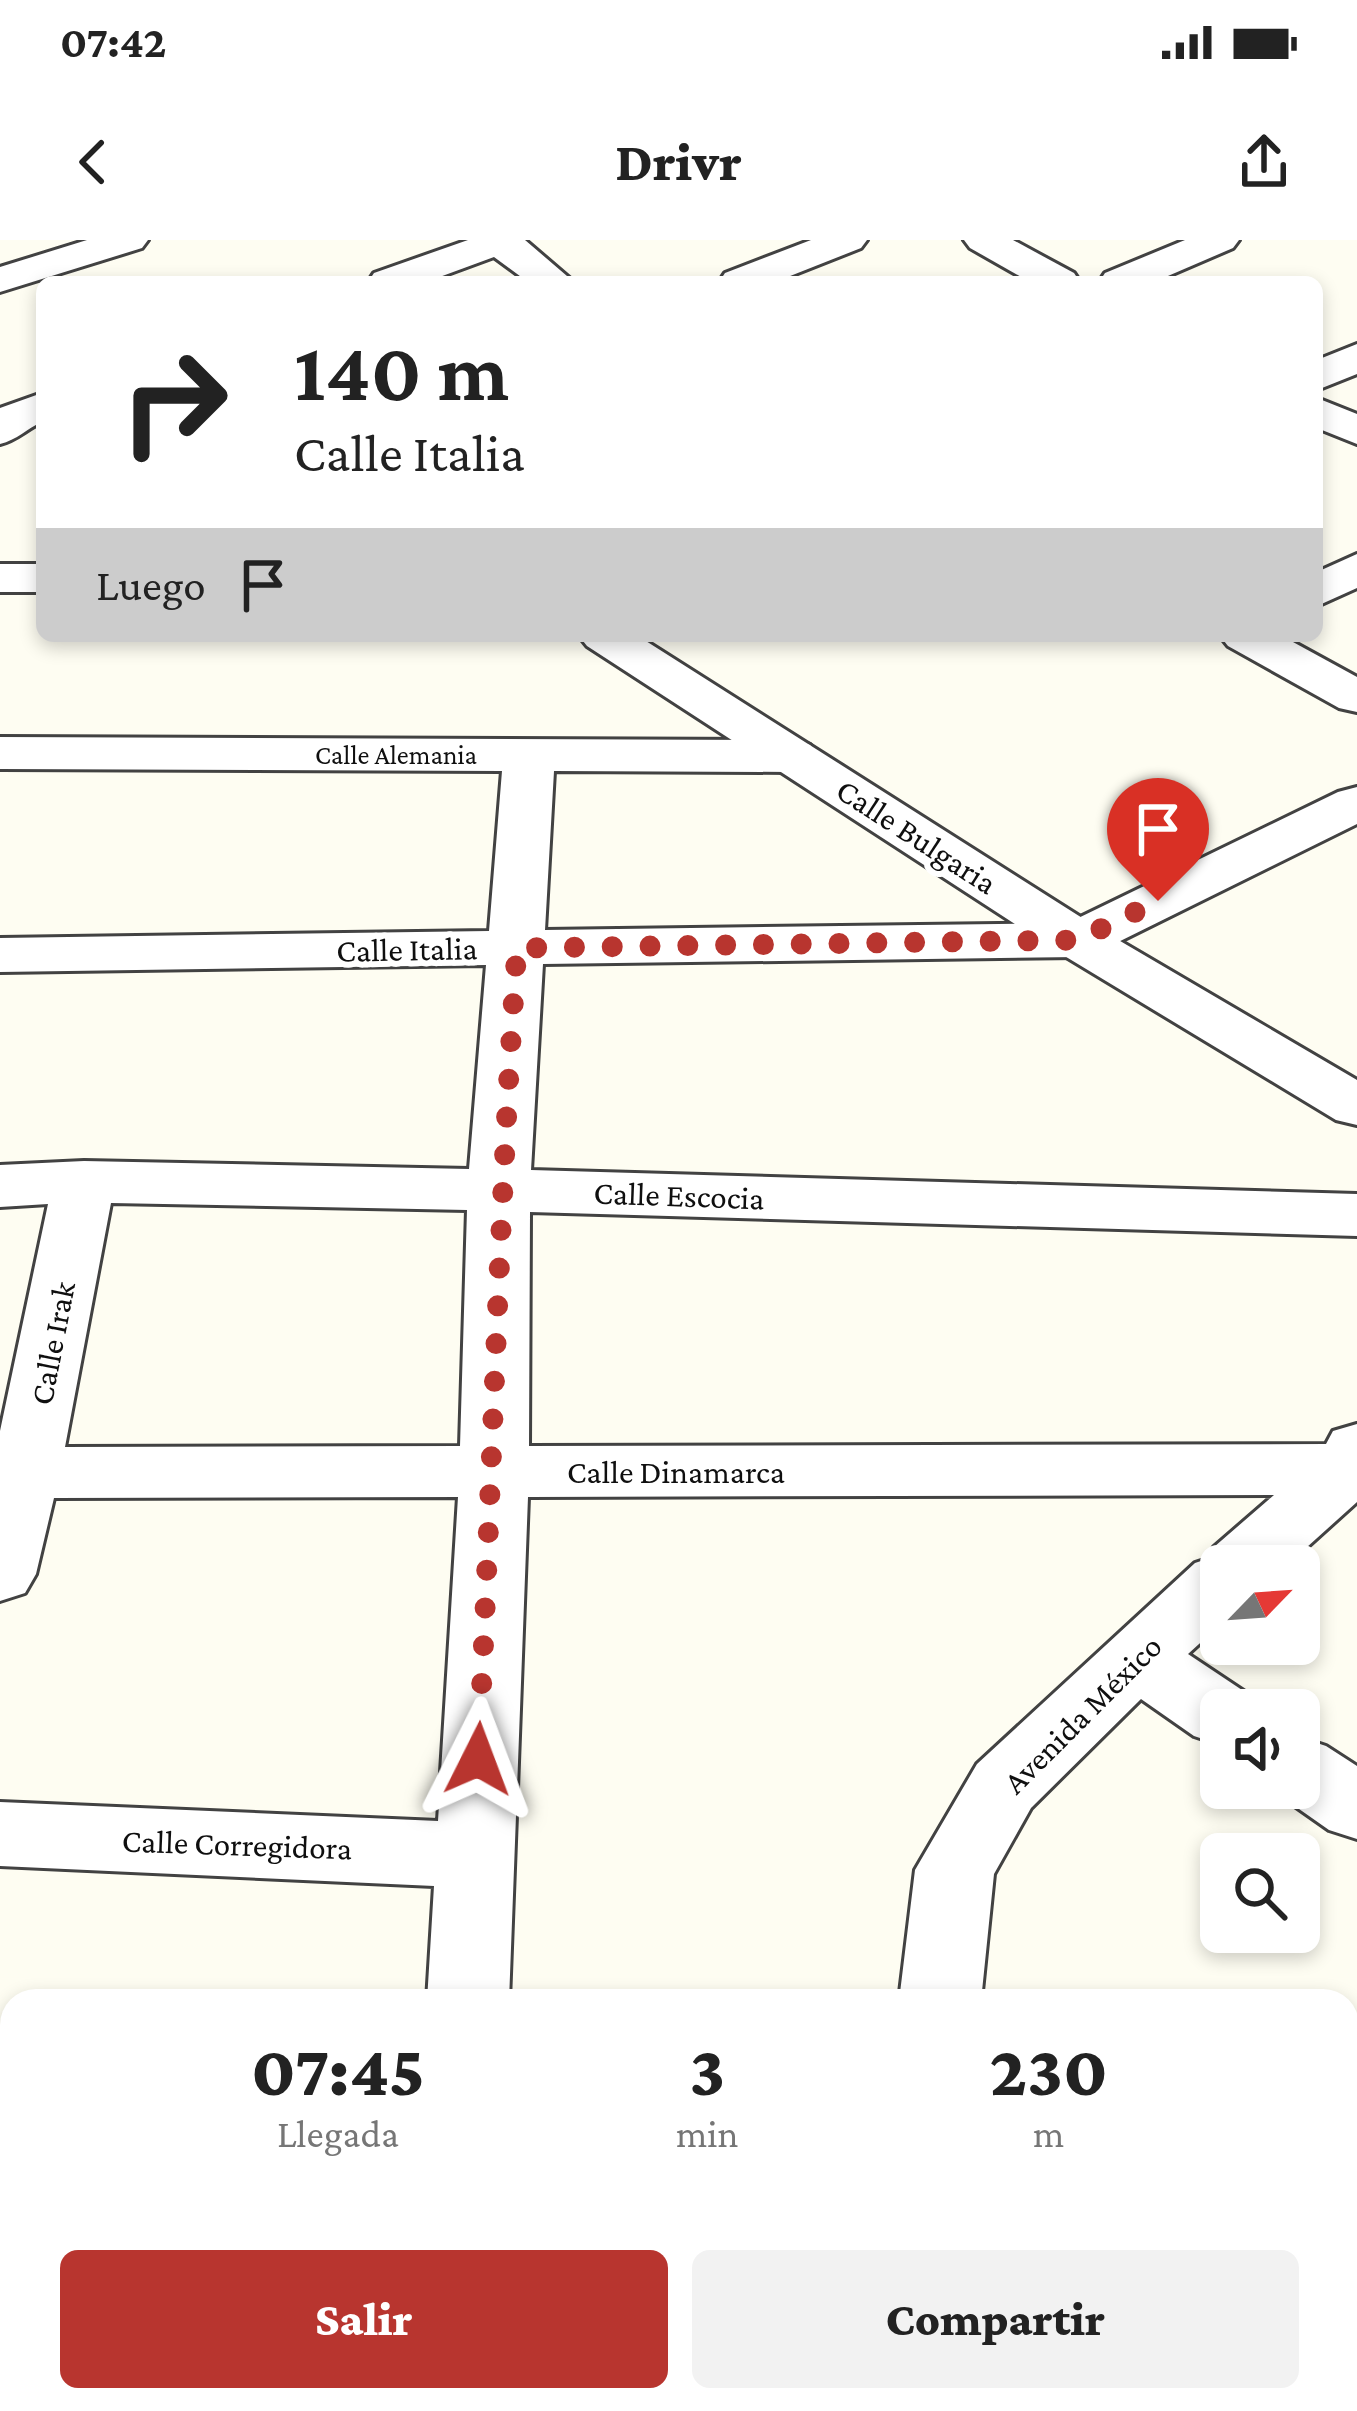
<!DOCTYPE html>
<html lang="es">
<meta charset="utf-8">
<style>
body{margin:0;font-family:"Crimson Pro",serif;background:#f2f2f2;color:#222;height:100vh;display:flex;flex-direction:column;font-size:45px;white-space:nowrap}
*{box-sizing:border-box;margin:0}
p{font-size:39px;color:#767676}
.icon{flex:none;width:66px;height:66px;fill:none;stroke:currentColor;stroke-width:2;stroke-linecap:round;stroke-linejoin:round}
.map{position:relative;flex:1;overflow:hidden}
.side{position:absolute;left:0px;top:1749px;width:1359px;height:423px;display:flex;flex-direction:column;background:#fff;border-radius:36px 36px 0 0;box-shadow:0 6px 18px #0003}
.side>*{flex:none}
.banner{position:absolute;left:36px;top:36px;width:1287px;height:366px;border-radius:18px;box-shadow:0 6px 18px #0003;background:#fff;color:#222;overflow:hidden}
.needle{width:78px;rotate:65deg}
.controls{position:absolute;left:1200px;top:1305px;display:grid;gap:24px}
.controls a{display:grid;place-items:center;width:120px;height:120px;border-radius:18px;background:#fff;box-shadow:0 6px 18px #0003;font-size:60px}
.pin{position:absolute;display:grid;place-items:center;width:102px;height:102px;color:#fff;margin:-123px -51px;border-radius:50% 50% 50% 0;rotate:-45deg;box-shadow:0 0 12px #0007}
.pin .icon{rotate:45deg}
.me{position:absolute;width:132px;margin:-66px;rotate:3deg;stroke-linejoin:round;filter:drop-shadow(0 0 9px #0008)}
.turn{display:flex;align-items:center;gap:42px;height:252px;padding:0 60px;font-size:54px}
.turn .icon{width:156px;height:156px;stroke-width:2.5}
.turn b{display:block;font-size:84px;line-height:102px}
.then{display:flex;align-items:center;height:114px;padding:0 60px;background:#0003;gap:24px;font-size:45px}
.eta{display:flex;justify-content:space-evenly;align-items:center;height:204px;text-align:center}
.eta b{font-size:72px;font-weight:800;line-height:84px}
.button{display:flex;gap:24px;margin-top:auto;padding:24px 60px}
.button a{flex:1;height:138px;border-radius:18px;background:#b8352f;color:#fff;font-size:48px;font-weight:800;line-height:138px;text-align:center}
.button a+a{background:#f2f2f2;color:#222}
.status{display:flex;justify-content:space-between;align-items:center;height:84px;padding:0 60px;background:#fff;direction:ltr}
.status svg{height:33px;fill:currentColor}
header{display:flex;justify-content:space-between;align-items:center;height:156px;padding:0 60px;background:#fff;font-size:54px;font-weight:800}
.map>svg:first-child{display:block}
</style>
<div class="status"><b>07:42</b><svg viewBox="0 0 49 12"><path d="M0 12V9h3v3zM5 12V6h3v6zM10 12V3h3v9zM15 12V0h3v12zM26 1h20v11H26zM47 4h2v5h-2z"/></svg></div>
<header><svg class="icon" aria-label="back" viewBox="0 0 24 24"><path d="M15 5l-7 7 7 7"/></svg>Drivr<svg class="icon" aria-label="share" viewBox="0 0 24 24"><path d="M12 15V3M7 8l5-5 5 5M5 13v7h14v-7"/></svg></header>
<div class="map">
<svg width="1357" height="2171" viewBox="0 0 1357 2171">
<rect width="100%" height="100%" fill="#fefdf2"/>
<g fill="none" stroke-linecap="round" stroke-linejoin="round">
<defs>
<g id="minor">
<path d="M87,0H148L142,8L0,52V27Z"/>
<path d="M468,0H525L574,42H528L494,17L426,42H368L374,33Z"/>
<path d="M811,0H867L861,8L775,42H719L725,33Z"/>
<path d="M964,0H1013L1074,33L1080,42H1030L970,8Z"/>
<path d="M1357,104V134L1317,150V120Z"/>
<path d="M42,153V182C26,189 17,200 0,204V168Z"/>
<path d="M1317,158L1357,174V204L1317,188Z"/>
<path d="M1357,314V348L1317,366V332Z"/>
<path d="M1220,396H1282L1357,437V472L1339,468L1228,406Z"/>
<path d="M0,497L792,500L810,505L818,516L810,527L792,532L554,531L545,690L1068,683L1338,552L1357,547V584L1098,712L1078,717L543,724L531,930L1357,954V996L530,972L529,1206L1326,1204L1333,1191L1357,1184V1262L1286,1326H1221V1384L1188,1414L1248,1454L1256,1470H1221V1505L1194,1496L1141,1459L1031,1568L994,1634L981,1761H899L915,1630L977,1524L1195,1323L1207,1319L1214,1307L1274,1255L528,1257L509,1761H427L434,1646L0,1626V1562L438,1581L458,1257L54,1258L36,1334L25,1353L0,1361V1191L48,964L0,967V925L84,921L469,929L486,725L0,732V698L489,691L502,531L0,529ZM111,963L467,970L460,1206L65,1207Z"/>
<path d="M1299,1497L1326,1506L1357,1526V1599L1329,1590L1272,1550L1299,1548Z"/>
<path d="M1347,2059L1357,2063V2154L1347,2150Z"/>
<path d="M396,2160H488L486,2171H394Z"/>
<path d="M867,2160H959L958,2171H866Z"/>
</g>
<g id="tertiary">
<path d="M1185,0H1239L1233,8L1154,42H1099L1105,33Z"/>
<rect x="0" y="324" width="42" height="28"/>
<path d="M579,396H638L1098,688L1357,840V885L1336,880L1058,712L587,406Z"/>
</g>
</defs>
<!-- minor casing -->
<use href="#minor" stroke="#424242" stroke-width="6"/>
<!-- tertiary casing -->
<use href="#tertiary" stroke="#424242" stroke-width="6"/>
<!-- minor -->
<use href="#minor" fill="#fff" fill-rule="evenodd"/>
<!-- tertiary -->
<use href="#tertiary" fill="#fff" fill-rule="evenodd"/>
</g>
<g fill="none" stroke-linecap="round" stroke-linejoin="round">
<!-- route -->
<path stroke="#b8352f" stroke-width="21" stroke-dasharray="0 37.8" d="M478,1519C492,1248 498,978 517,708L1078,700L1158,661"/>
</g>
<g text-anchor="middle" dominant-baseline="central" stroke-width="12" stroke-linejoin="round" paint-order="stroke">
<!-- far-street labels -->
<g font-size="27" fill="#0f0f0f" stroke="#fff">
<text x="396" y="515">Calle Alemania</text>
</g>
<!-- street labels -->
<g font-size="33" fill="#0f0f0f" stroke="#fff">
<text transform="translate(917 596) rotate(33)">Calle Bulgaria</text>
<text transform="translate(407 709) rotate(-1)">Calle Italia</text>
<text transform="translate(679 955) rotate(2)">Calle Escocia</text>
<text transform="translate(52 1103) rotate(-79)">Calle Irak</text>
<text x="676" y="1231">Calle Dinamarca</text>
<text transform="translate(1082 1474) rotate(-45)">Avenida México</text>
<text transform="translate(237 1604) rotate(2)">Calle Corregidora</text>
</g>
</g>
</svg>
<div class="controls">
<a><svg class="needle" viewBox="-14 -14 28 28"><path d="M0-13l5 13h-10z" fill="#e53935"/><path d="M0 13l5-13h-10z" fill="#767676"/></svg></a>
<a><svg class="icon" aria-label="sound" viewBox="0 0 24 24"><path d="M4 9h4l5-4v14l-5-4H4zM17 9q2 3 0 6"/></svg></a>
<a><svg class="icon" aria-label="search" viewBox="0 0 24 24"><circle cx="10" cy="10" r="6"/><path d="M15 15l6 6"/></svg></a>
</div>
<div class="pin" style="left:1158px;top:661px;background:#d93025"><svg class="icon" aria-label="arrive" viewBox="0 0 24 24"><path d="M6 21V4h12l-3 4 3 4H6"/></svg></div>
<svg class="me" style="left:478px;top:1519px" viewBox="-20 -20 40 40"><path d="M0-17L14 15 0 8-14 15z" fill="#b8352f" stroke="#fff" stroke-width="4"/></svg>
<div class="banner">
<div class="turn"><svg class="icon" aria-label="right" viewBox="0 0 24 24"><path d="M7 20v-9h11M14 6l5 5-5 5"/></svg><div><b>140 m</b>Calle Italia</div></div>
<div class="then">Luego<svg class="icon" aria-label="arrive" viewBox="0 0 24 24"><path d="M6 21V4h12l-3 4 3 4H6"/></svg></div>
</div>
<section class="side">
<div class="eta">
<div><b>07:45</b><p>Llegada</p></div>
<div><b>3</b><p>min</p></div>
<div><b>230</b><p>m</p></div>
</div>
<div class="button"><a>Salir</a><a>Compartir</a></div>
</section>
</div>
